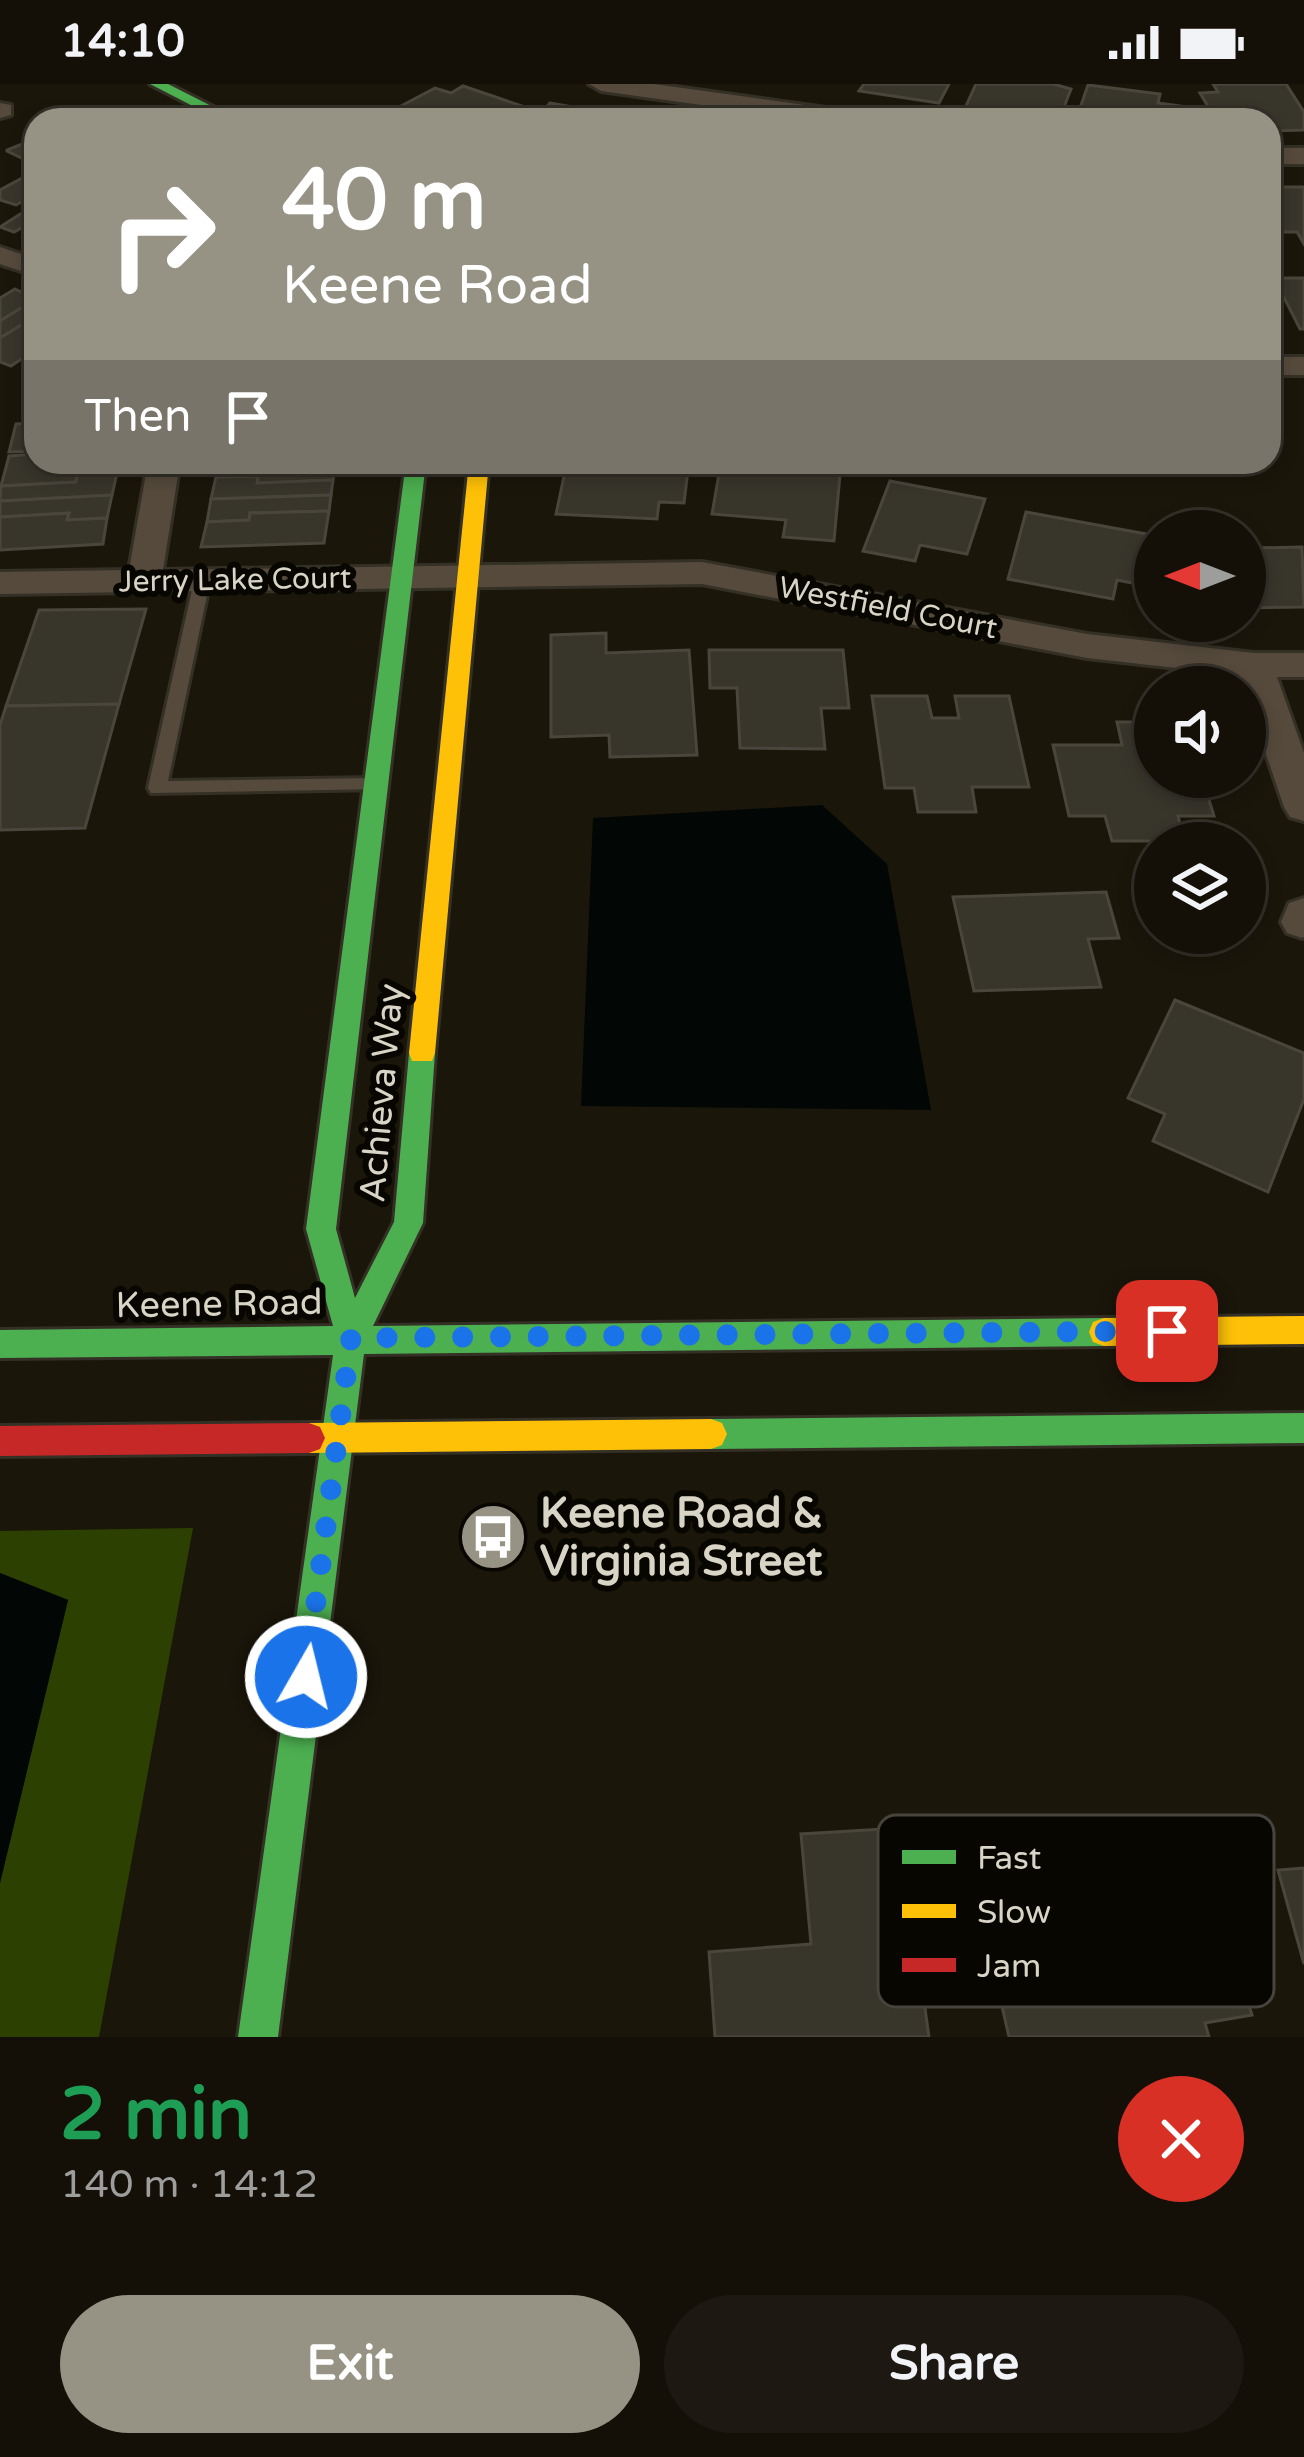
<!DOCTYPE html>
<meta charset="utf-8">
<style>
body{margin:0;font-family:"Varela Round",sans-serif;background:#1d1912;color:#f1f3f6;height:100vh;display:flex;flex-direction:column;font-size:45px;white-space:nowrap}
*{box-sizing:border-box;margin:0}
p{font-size:39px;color:#9d9d9c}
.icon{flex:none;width:66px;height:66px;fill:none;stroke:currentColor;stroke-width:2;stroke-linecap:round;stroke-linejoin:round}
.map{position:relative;height:1953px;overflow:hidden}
.side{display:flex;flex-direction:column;background:#141008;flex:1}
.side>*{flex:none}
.hud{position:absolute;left:24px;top:24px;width:1257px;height:366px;border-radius:36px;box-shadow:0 6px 18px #0003,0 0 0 3px #333029;background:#969284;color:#fff;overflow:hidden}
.needle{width:78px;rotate:270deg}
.buttons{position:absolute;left:1134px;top:426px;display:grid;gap:24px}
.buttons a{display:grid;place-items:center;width:132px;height:132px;border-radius:50%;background:#141008;box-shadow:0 6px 18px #0003,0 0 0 3px #333029;font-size:60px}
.pin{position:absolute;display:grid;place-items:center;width:102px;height:102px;color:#fff;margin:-51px;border-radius:24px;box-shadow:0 6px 18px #0006}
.me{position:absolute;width:132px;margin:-66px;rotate:8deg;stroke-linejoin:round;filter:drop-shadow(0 0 9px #0008)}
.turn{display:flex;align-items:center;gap:42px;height:252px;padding:0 60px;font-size:54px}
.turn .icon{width:156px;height:156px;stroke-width:2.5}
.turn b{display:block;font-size:84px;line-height:102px}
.then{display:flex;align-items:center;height:114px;padding:0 60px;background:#0003;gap:24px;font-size:45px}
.round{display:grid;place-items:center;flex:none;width:126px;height:126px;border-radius:63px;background:#1d1912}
.headline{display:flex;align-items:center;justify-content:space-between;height:204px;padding:0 60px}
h1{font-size:72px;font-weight:800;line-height:90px;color:#1e9e55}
.primary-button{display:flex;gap:24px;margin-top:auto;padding:24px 60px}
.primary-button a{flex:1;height:138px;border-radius:72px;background:#969284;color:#fff;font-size:48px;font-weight:800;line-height:138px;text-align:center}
.primary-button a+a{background:#1d1912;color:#f1f3f6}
.status{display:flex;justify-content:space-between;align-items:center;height:84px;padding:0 60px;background:#141008;direction:ltr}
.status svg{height:33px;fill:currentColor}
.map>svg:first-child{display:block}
</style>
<div class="status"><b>14:10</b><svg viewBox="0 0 49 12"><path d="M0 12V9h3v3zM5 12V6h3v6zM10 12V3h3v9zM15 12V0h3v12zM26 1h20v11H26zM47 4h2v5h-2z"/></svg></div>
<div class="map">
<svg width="1304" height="1953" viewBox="0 0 1304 1953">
<rect width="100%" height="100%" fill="#1b160a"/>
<!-- green -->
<path fill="#2c4001" d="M193,1444L99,1953H0V1799L68,1516L0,1489V1447Z"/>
<!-- water -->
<g fill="#020706">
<path d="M822,721L887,780L931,1026L581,1022L593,734Z"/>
<path d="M0,1489L68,1516L0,1799Z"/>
</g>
<!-- building -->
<g fill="#38352b" stroke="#4a463c" stroke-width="3">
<path d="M864,0H949L939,19L859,7Z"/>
<path d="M976,0H1053L1071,5L1059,36H1048L965,24Z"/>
<path d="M1213,0H1286L1304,28V46L1269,47V36H1216L1200,9L1218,8Z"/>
<path d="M1088,1L1160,10L1158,19L1195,24L1192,36H1096L1098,29L1079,27Z"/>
<path d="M463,2L528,24L506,36L384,31L435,4L451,9Z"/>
<path d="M550,19L590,26L583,34L598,36H536Z"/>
<path d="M32,56L36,81L7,67V66Z"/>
<path d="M26,92L36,96V110L16,121L0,116V106Z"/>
<path d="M1269,103H1304V160L1297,148H1269Z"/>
<path d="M36,120V136L14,148L0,143Z"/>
<path d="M1274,194H1304V245H1300Z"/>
<path d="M15,205L36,215L0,237V214Z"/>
<path d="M36,215V239L28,237L0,254V237Z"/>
<path d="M28,237L36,239V265L11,282L0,278V254Z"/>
<path d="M36,339V367L9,368L16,340Z"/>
<path d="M36,370V378H119L117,389L77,391L76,398L1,402L9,372Z"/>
<path d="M219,378H335L333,396L257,399L258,392L216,393Z"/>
<path d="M567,378H689L684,419L659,418L657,435L556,430Z"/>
<path d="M721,378H818L817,389L840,391L834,457L783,453L786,436L712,430Z"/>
<path d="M1184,378H1231L1236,390H1188Z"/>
<path d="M117,389L112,411L0,417L1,402L76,398L77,391Z"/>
<path d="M258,392L257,399L333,396L331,411L211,415L216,393Z"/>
<path d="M890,397L985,415L967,470L920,461L915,477L863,467Z"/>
<path d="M112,411L107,434L67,436L69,429L0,433V417Z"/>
<path d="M331,411L329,427L250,429L249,436L207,438L211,415Z"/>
<path d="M329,427L324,459L201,463L207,438L249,436L250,429Z"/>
<path d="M1026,428L1152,451L1142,501L1117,496L1113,515L1008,495Z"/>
<path d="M69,429L67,436L107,434L103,460L0,466V433Z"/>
<path d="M1245,450L1251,464L1302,463L1304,523L1245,524Z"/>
<path d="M146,525L119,620L6,622L39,526Z"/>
<path d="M606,549V569L689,566L697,671L610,673L609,651L551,653V551Z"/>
<path d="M709,566H843L849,624H821L825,665L740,664L737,604H710Z"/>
<path d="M872,612H927L932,634H959L955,612H1009L1029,703H972L976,728H918L914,704H885Z"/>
<path d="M119,620L85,744L0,746V641L6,622Z"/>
<path d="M1117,638H1155V693H1202L1214,732H1178L1184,757H1112L1105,732H1069L1053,661H1122Z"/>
<path d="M1106,808L1119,854L1088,855L1101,903L974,907L953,813Z"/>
<path d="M1175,916L1304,969V1015L1268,1108L1153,1057L1165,1030L1128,1014Z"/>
<path d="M900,1744L929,1953H715L709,1868L811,1860L801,1750Z"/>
<path d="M1199,1761L1252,1931L1205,1939L1209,1953H1009L986,1852L1079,1838L1064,1783Z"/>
<path d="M1304,1784V1880L1278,1786Z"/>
</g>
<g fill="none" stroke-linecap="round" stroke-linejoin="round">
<defs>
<path id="lane" d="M202,492L210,497L168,697L377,694L386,700L383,705L151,709L148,704L194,497Z"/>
<g id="street">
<path d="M589,0H654L862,29L874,36H808L601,7Z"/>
<path d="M0,19L11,21V31L0,34Z"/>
<rect x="1269" y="64" width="35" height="16"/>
<path d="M0,163L36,175V192L0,180Z"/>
<rect x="1269" y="273" width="35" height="18"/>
<path d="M148,378H180L163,486L702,478L1087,550L1254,569H1304V593H1277L1304,669V737L1290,733L1284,723L1239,591L1087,574L702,500L0,510V488L129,486Z"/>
<path d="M1304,814V853L1302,854L1287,849L1281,838L1289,819Z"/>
</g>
<g id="fast">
<path d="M150,0H168L239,36H220Z"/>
<path d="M406,378H426L336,1145L355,1214L394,1138L409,969L412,961H432L435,969L423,1139L373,1242L1104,1234L1115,1238L1119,1248L1115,1258L1104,1262L364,1270L278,1953H238L333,1271L0,1274V1246L333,1242L306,1145Z"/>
<path d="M1304,1329V1359L711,1365L700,1361L695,1350L700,1339L711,1335Z"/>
</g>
<g id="slow">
<path d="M469,378H489L435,969L432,977H412L409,969Z"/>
<path d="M1304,1232V1260L1104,1262L1093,1258L1089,1248L1093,1238L1104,1234Z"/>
<path d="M711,1335L722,1339L727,1350L722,1361L711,1365L309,1369L298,1365L293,1354L298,1343L309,1339Z"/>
</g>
<path id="jam" d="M309,1339L320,1343L325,1354L320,1365L309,1369L0,1372V1342Z"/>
</defs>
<!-- lane casing -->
<use href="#lane" stroke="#343026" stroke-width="6"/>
<!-- street casing -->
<use href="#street" stroke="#343026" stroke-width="6"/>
<!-- fast casing -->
<use href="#fast" stroke="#343026" stroke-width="6"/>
<!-- slow casing -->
<use href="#slow" stroke="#343026" stroke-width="6"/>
<!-- jam casing -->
<use href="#jam" stroke="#343026" stroke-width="6"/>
<!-- lane -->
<use href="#lane" fill="#554a3c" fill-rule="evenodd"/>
<!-- street -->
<use href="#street" fill="#554a3c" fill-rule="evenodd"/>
<!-- fast -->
<use href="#fast" fill="#4caf50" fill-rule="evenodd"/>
<!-- slow -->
<use href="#slow" fill="#ffc107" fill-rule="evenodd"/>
<!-- jam -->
<use href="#jam" fill="#c62828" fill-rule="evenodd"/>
</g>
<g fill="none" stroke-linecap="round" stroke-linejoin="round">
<!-- route -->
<path stroke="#1a73e8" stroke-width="21" stroke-dasharray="0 37.8" d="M306,1593L351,1254L1167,1247"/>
</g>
<!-- icons -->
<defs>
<symbol id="bus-disc" viewBox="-11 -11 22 22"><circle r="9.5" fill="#969284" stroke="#080601"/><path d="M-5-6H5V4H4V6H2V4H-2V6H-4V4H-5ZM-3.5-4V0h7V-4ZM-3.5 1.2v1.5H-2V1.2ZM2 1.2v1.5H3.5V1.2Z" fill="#fff"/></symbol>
</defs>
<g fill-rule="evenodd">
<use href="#bus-disc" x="455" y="1415" width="76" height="76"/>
</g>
<g text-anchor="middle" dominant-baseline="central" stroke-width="12" stroke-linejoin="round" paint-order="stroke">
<!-- far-street labels -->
<g font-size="30" fill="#d8d4c6" stroke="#080601">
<text transform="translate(235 496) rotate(-1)">Jerry Lake Court</text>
<text transform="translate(888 524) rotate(11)">Westfield Court</text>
</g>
<!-- street labels -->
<g font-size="36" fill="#d8d4c6" stroke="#080601">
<text transform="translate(382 1009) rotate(-85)">Achieva Way</text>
<text transform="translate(219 1220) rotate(-1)">Keene Road</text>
</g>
<!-- near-poi labels -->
<g font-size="42" font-weight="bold" fill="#d8d4c6" stroke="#080601" text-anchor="start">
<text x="540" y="1429">Keene Road &amp;<tspan x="540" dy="48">Virginia Street</tspan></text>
</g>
</g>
<!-- legend -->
<rect x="878" y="1731" width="396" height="192" rx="18" fill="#080601" stroke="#46443c" stroke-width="3"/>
<rect x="902" y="1766" width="54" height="14" fill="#4caf50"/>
<rect x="902" y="1820" width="54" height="14" fill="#ffc107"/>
<rect x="902" y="1874" width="54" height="14" fill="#c62828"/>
<g font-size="33" fill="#d8d4c6">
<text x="977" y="1785">Fast</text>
<text x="977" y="1839">Slow</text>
<text x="977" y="1893">Jam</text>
</g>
</svg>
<div class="buttons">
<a><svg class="needle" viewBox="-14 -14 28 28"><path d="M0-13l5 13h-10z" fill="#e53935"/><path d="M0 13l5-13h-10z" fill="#9d9d9c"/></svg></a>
<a><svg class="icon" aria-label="sound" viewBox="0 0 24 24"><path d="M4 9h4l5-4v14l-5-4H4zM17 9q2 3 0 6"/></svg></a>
<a><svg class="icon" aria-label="layers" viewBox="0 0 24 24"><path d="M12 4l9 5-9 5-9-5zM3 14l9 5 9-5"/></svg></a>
</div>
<div class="pin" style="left:1167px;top:1247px;background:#d93025"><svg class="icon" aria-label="arrive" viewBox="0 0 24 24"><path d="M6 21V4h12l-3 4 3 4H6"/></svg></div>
<svg class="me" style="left:306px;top:1593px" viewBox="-20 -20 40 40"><circle r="17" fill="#1a73e8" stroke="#fff" stroke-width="3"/><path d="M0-11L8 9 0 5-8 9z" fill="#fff"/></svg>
<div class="hud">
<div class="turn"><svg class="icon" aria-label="right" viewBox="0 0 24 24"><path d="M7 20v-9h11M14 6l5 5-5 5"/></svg><div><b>40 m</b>Keene Road</div></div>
<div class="then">Then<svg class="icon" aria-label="arrive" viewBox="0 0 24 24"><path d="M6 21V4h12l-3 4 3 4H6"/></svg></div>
</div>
</div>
<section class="side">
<div class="headline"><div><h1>2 min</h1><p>140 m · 14:12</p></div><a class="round" style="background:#d93025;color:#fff"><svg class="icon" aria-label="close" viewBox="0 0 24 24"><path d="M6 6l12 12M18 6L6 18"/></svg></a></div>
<div class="primary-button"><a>Exit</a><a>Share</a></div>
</section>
